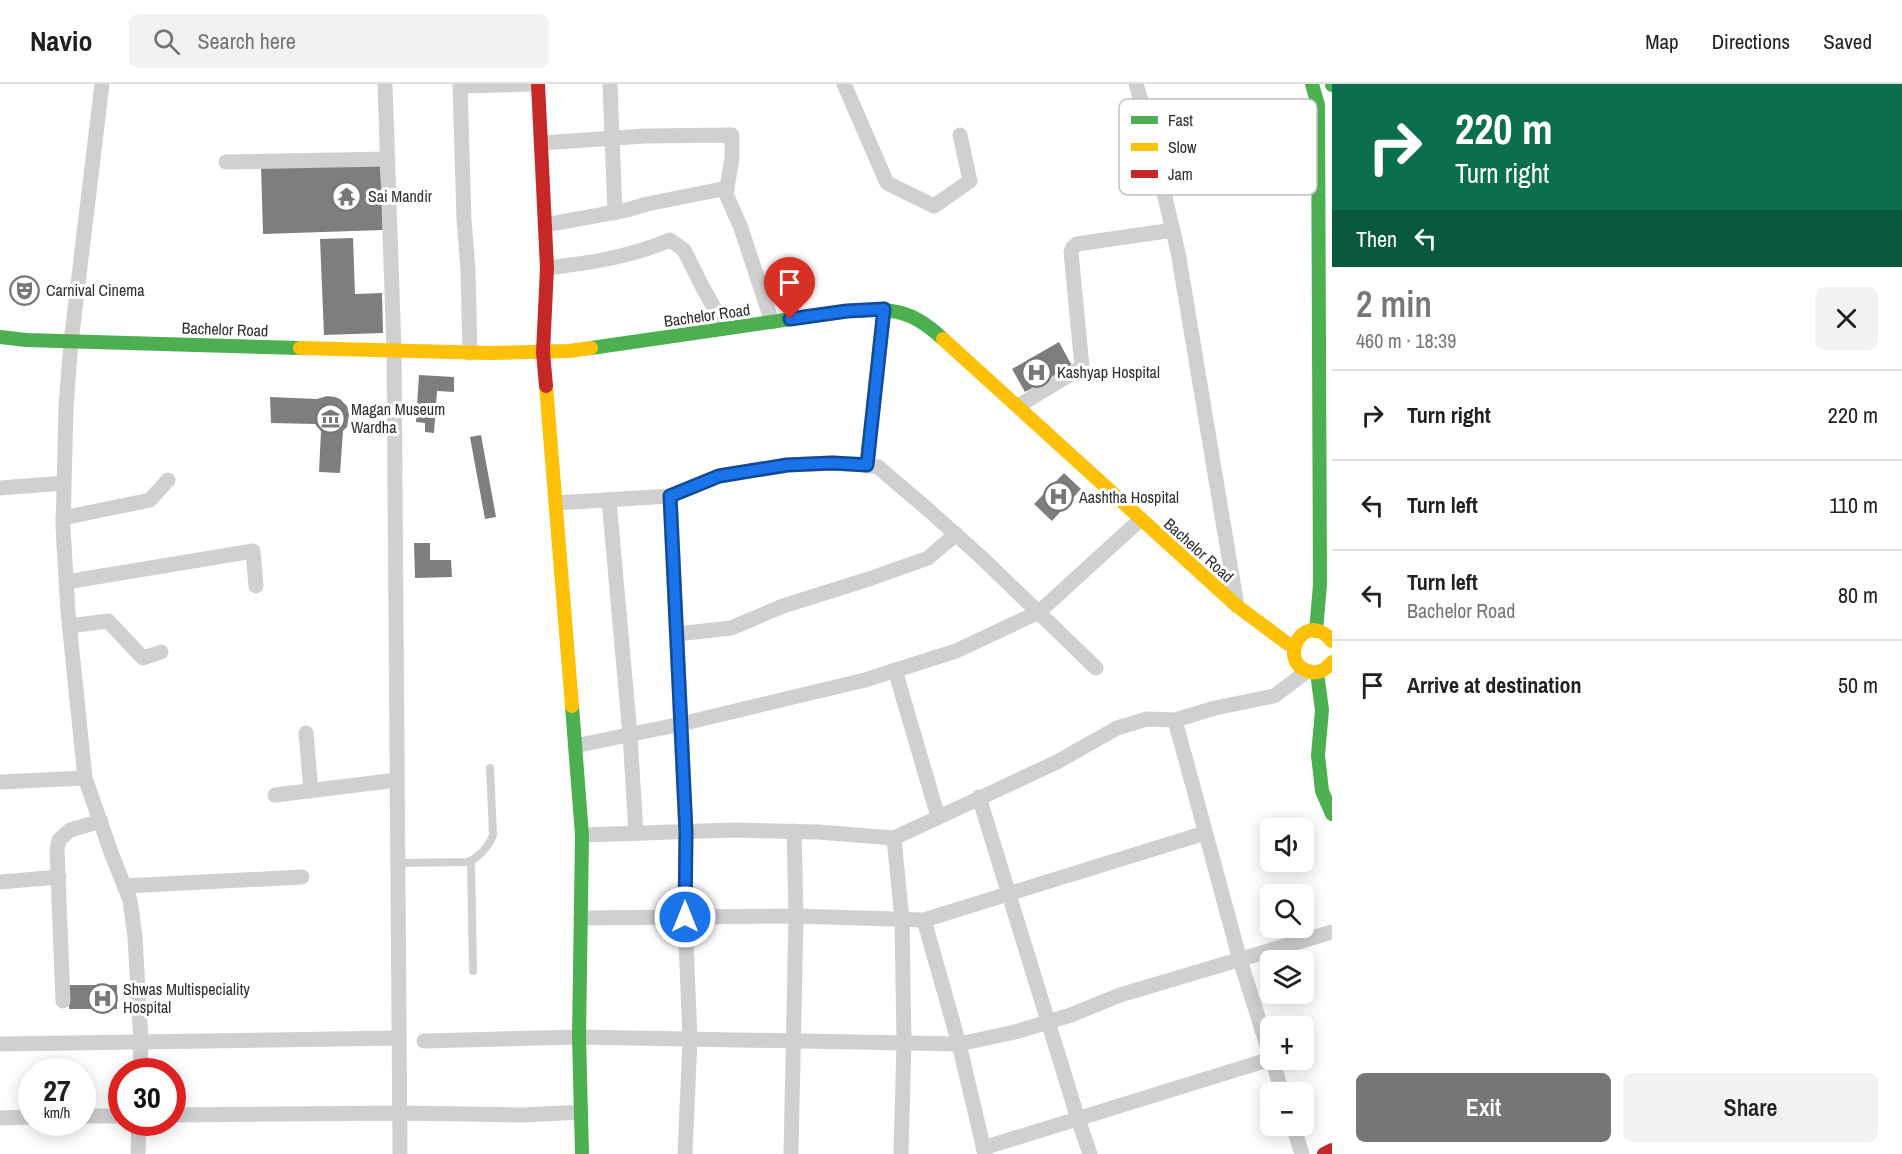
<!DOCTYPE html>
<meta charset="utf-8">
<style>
body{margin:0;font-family:"Archivo Narrow",sans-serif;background:#f2f2f2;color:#202124;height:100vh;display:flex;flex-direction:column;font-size:22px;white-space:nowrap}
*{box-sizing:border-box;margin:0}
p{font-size:20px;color:#757577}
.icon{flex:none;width:33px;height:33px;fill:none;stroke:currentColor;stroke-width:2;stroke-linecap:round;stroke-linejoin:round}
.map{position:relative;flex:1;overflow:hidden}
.side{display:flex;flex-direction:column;background:#fff;width:570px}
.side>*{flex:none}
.guide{background:#0b6e4f;color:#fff;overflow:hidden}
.buttons{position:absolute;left:1260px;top:734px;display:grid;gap:12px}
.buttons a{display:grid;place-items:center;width:54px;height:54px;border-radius:9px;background:#fff;box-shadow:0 3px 15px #0003;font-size:30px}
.speed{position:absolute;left:18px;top:974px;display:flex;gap:12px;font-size:30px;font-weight:700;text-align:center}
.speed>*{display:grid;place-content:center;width:78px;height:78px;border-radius:50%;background:#fff;box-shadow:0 3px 15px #0003;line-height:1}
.speed small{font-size:15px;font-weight:400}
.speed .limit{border:9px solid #d22;background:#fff;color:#111}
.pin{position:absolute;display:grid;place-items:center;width:51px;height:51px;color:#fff;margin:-62px -26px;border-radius:50% 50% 50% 0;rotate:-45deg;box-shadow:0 0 6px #0007}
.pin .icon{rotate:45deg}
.me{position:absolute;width:66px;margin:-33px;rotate:0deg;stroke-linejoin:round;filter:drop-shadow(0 0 4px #0008)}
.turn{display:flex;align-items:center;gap:21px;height:126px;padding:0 24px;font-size:27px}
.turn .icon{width:78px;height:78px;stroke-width:2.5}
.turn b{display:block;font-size:42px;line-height:51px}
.then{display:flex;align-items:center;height:57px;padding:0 24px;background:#0003;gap:12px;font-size:22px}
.round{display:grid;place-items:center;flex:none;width:63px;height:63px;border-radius:9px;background:#f2f2f2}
.headline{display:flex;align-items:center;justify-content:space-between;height:102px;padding:0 24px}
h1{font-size:36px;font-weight:600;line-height:45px;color:#777}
.button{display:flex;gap:12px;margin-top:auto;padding:12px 24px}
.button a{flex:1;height:69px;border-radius:9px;background:#777;color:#fff;font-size:24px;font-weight:600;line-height:69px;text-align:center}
.button a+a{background:#f2f2f2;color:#202124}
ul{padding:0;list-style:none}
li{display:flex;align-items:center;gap:18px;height:90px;padding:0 24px;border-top:2px solid #e0e0e0}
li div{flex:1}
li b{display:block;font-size:22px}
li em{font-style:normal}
header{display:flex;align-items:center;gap:36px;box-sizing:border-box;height:84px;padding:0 30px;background:#fff;border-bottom:2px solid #e0e0e0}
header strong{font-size:28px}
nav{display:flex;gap:33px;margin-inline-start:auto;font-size:21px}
.search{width:420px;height:54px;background:#f2f2f2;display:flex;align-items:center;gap:15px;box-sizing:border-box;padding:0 21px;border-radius:9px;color:#757577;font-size:22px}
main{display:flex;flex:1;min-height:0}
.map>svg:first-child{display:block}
</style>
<header>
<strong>Navio</strong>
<div class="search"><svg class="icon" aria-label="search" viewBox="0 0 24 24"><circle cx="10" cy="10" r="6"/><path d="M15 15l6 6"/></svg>Search here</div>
<nav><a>Map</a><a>Directions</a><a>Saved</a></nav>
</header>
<main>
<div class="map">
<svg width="1332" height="1070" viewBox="0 0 1332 1070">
<rect width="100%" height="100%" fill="#fff"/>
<!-- building -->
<g fill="#7e7e7e">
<path d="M380,77L383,146L263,150L261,81Z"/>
<path d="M353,154L355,210L382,209L383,249L324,251L320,155Z"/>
<path d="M1059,258L1072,282L1025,308L1012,285Z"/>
<path d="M419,291L454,293V308L437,307L434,349L425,348V339L416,338Z"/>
<path d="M327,312L335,313L340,315L347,322L349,331L347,343L343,347L340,389L319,388L321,347L315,340L271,339L270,313L317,315Z"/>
<path d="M481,351L496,433L485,435L470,353Z"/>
<path d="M1064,389L1081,405L1052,437L1034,420Z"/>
<path d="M414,459H430V476H451L452,493L415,494Z"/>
<rect x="69" y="901" width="48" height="24"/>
</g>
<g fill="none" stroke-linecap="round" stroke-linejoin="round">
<!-- lane -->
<g stroke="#d0d0d0" stroke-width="8">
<path d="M471,777L473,887"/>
<path d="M398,779L467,778C478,775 489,762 493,751L490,684"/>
</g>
<!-- street -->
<g stroke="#d0d0d0" stroke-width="15">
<path d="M102,0L71,258L66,322L63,444L68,528L85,694L112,771L130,816L135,853L141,958L140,987"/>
<path d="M385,0L394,267L400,1070"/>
<path d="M460,0L464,135L468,186L470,269"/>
<path d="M610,0L615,129"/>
<path d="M844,0L887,99L934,122L970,97L960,51"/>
<path d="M1136,0L1146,33L1178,168L1237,522"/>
<path d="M460,2L537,0"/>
<path d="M541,59L645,52L732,51V74L726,110L741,144L772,238"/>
<path d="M226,78L388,75"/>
<path d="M545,141L627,126L647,120L727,104"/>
<path d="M547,184C590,179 630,173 670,156L684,166L704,206L715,225V246"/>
<path d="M1018,322L1082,283L1071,168L1073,163L1077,160L1173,146"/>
<path d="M867,382L884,225"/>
<path d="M0,404L64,399"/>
<path d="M670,412L686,748L685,833L690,955L685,1070"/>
<path d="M609,416L630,651L636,749"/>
<path d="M556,419L670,412L719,392L787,381L832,379L857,380L878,383L925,423L981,473L1096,584"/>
<path d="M63,434L150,416L168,396"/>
<path d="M66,498L253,467L256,502"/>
<path d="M69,542L108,537L143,574L161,568"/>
<path d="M677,550L731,544L783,522L869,495L928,474L956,450"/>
<path d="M895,586L938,733"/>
<path d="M1175,636L1240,876L1270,971"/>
<path d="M306,649L311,707"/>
<path d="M575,662L681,640L865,596L956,567L1039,528L1141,435"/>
<path d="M0,698L85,694"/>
<path d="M275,711L397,696"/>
<path d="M979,713L1078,1035L1090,1070"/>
<path d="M582,751L733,746L818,748L894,754L1057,678L1117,644L1147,635L1175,636L1215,624L1274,612L1306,588"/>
<path d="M894,754L902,836L904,959L901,1070"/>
<path d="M0,798L59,793"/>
<path d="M124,802L302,793"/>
<path d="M581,834L796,832L924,836L1205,749"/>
<path d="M924,836L959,960L985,1070"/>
<path d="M63,917L57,766L59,756L70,746L101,737"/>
<path d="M424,957L579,953L959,960L1015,948L1071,931L1120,911L1332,848"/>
<path d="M0,960L399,954"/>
<path d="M1272,975L1282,1008"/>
<path d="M172,1031L400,1029L524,1031L581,1028"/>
<path d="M82,1032H122"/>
<path d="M0,1034L32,1033"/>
<path d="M1293,1041L1302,1070"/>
<path d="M983,1064L1271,975"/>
<path d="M138,1070L139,1038"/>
<path d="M791,1070L796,832L794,747"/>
</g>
<!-- fast -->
<g stroke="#4caf50" stroke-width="14">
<path d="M1312,0L1318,21L1320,501L1316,547"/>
<path d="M1332,0V1"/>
<path d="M0,253L26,256L300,264"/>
<path d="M591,264L847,227C891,225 909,223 943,255"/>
<path d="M1317,589L1322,626L1318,671L1322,707L1332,730"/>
<path d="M572,622L582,751L579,953L582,1070"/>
</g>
<!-- slow -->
<g stroke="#ffc107" stroke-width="14">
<path d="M943,255L1237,522L1288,560L1293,561"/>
<path d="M300,264L489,269L569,267L591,264"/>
<path d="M546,302L572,622"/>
<path d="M1332,557C1329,554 1325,549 1321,548C1299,537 1280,578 1308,587C1318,591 1325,586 1332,578"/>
</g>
<!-- jam -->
<g stroke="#c62828" stroke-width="14">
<path d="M538,0L547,184L543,268L546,302"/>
<path d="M1324,1070L1332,1066"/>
</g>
</g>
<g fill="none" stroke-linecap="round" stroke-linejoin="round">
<defs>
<path id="route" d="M685,833L686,748L670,412L719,392L787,381L832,379L867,381L884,225L847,227L790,235"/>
</defs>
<!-- route casing -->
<use href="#route" stroke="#114b97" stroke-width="15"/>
<!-- route -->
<use href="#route" stroke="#1a73e8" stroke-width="10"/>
</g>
<!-- icons -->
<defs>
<symbol id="temple-ring" viewBox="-11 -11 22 22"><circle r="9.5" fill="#fff" stroke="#777" stroke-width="1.5"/><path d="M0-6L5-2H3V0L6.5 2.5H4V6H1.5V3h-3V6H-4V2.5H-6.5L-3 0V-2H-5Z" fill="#777"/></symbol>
<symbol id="theatre-ring" viewBox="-11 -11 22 22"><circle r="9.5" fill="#fff" stroke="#777" stroke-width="1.5"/><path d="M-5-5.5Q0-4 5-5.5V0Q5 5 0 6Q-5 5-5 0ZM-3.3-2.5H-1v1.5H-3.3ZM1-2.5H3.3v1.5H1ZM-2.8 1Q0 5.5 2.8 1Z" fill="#777"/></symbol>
<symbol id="hospital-ring" viewBox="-11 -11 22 22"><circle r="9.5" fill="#fff" stroke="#777" stroke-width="1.5"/><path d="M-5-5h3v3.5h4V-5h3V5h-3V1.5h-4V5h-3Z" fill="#777"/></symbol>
<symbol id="museum-ring" viewBox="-11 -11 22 22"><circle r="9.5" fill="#fff" stroke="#777" stroke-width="1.5"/><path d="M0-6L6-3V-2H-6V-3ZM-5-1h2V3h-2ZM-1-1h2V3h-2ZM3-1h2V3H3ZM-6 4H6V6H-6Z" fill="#777"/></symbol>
</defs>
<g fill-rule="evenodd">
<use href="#temple-ring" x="330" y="96" width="33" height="33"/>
<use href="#theatre-ring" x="8" y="190" width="33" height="33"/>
<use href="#hospital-ring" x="1020" y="272" width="33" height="33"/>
<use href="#museum-ring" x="314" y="318" width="33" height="33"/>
<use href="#hospital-ring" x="1042" y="396" width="33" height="33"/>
<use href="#hospital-ring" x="86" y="898" width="33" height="33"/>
</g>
<g text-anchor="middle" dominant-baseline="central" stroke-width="6" stroke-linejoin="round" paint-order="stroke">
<!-- poi labels -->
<g font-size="16" fill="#2e2e2e" stroke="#fff" text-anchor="start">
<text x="368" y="112">Sai Mandir</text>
<text x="46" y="206">Carnival Cinema</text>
<text x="1057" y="288">Kashyap Hospital</text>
<text x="351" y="325">Magan Museum<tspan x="351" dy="18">Wardha</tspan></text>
<text x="1079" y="413">Aashtha Hospital</text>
<text x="123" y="905">Shwas Multispeciality<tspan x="123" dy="18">Hospital</tspan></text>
</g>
<!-- street labels -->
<g font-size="16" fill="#2e2e2e" stroke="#fff">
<text transform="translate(707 231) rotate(-8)">Bachelor Road</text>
<text transform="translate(225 245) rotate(2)">Bachelor Road</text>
<text transform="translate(1199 466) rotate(42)">Bachelor Road</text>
</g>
</g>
<!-- legend -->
<rect x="1119" y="15" width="198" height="96" rx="9" fill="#fff" stroke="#c0c0c0" stroke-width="1.5"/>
<rect x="1131" y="32" width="27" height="8" fill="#4caf50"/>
<rect x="1131" y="59" width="27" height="8" fill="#ffc107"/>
<rect x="1131" y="86" width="27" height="8" fill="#c62828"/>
<g font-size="16" fill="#2e2e2e">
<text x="1168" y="42">Fast</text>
<text x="1168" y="69">Slow</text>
<text x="1168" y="96">Jam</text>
</g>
</svg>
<div class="buttons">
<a><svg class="icon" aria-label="sound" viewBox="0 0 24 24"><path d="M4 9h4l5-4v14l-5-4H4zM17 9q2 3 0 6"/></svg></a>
<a><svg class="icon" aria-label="search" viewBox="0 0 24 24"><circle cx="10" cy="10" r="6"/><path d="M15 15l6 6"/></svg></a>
<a><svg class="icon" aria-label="layers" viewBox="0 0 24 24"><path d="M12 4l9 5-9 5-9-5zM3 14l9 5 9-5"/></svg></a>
<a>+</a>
<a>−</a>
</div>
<div class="speed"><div>27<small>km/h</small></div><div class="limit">30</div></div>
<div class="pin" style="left:790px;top:235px;background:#d93025"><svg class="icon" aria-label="arrive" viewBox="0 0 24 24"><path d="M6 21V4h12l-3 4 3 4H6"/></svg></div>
<svg class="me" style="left:685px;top:833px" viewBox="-20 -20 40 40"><circle r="17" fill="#1a73e8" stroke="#fff" stroke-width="3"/><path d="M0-11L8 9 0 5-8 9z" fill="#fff"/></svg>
</div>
<section class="side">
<div class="guide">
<div class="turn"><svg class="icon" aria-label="right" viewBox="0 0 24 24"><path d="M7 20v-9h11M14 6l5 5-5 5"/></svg><div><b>220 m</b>Turn right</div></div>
<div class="then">Then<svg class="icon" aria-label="left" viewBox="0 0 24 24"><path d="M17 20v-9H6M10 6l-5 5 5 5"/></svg></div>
</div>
<div class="headline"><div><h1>2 min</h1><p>460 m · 18:39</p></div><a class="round"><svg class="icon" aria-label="close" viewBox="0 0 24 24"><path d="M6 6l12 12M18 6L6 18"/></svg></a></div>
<ul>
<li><svg class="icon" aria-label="right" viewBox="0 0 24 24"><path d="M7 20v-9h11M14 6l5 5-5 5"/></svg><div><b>Turn right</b></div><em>220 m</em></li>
<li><svg class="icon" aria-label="left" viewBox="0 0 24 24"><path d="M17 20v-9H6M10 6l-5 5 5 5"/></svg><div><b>Turn left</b></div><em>110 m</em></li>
<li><svg class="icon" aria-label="left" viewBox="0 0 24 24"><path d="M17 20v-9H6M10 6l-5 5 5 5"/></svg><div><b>Turn left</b><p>Bachelor Road</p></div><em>80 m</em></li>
<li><svg class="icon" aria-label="arrive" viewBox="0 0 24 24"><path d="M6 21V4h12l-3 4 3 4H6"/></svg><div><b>Arrive at destination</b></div><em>50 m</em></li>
</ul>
<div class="button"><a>Exit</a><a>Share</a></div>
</section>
</main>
